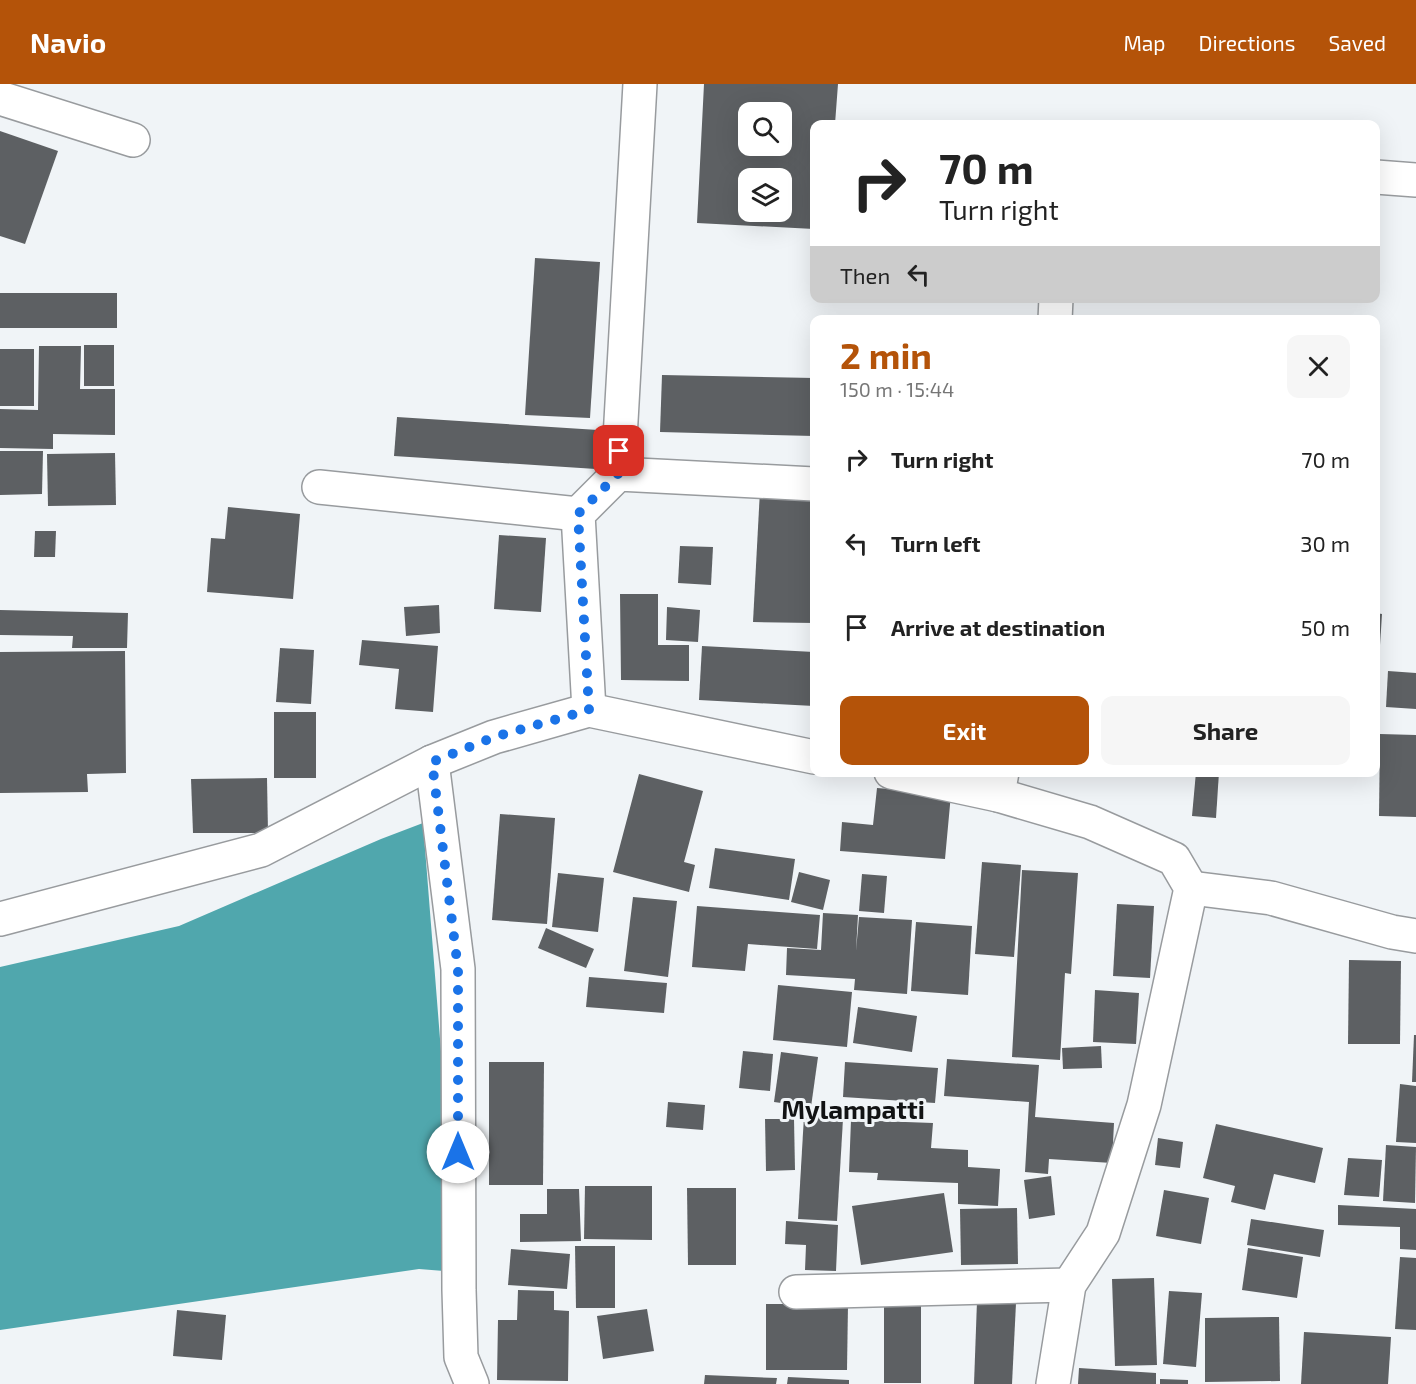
<!DOCTYPE html>
<meta charset="utf-8">
<style>
body{margin:0;font-family:"Exo 2",sans-serif;background:#f6f6f6;color:#222;height:100vh;display:flex;flex-direction:column;font-size:22px;white-space:nowrap}
*{box-sizing:border-box;margin:0}
p{font-size:20px;color:#767676}
.icon{flex:none;width:33px;height:33px;fill:none;stroke:currentColor;stroke-width:2;stroke-linecap:round;stroke-linejoin:round}
.map{position:relative;flex:1;overflow:hidden}
.panel{position:absolute;left:810px;top:231px;width:570px;height:462px;display:flex;flex-direction:column;background:#fff;border-radius:12px;box-shadow:0 6px 24px #0002}
.panel>*{flex:none}
.hud{position:absolute;left:810px;top:36px;width:570px;height:183px;border-radius:12px;box-shadow:0 6px 24px #0002;background:#fff;color:#222;overflow:hidden}
.tools{position:absolute;left:738px;top:18px;display:grid;gap:12px}
.tools a{display:grid;place-items:center;width:54px;height:54px;border-radius:12px;background:#fff;box-shadow:0 6px 24px #0002;font-size:30px}
.pin{position:absolute;display:grid;place-items:center;width:51px;height:51px;color:#fff;margin:-26px;border-radius:12px;box-shadow:0 3px 9px #0006}
.me{position:absolute;width:66px;margin:-33px;rotate:0deg;stroke-linejoin:round;filter:drop-shadow(0 0 4px #0008)}
.turn{display:flex;align-items:center;gap:21px;height:126px;padding:0 30px;font-size:27px}
.turn .icon{width:78px;height:78px;stroke-width:2.5}
.turn b{display:block;font-size:42px;line-height:51px}
.then{display:flex;align-items:center;height:57px;padding:0 30px;background:#0003;gap:12px;font-size:22px}
.round{display:grid;place-items:center;flex:none;width:63px;height:63px;border-radius:12px;background:#f6f6f6}
.headline{display:flex;align-items:center;justify-content:space-between;height:102px;padding:0 30px}
h1{font-size:36px;font-weight:700;line-height:45px;color:#b45309}
.cta{display:flex;gap:12px;margin-top:auto;padding:12px 30px}
.cta a{flex:1;height:69px;border-radius:12px;background:#b45309;color:#fff;font-size:24px;font-weight:700;line-height:69px;text-align:center}
.cta a+a{background:#f6f6f6;color:#222}
ul{padding:0;list-style:none}
li{display:flex;align-items:center;gap:18px;height:84px;padding:0 30px}
li div{flex:1}
li b{display:block;font-size:22px}
li em{font-style:normal}
header{display:flex;align-items:center;gap:36px;box-sizing:border-box;height:84px;padding:0 30px;background:#b45309;color:#fff}
header strong{font-size:28px}
nav{display:flex;gap:33px;margin-inline-start:auto;font-size:21px}
.map>svg:first-child{display:block}
</style>
<header>
<strong>Navio</strong>
<nav><a>Map</a><a>Directions</a><a>Saved</a></nav>
</header>
<div class="map">
<svg width="1416" height="1300" viewBox="0 0 1416 1300">
<rect width="100%" height="100%" fill="#f0f4f7"/>
<!-- water -->
<path fill="#50a7ad" d="M423,739L446,1031L444,1187L419,1185L0,1246V883L179,842L381,755Z"/>
<!-- building -->
<g fill="#5d6063" fill-rule="evenodd">
<path d="M704,0H838L835,40H814V145L697,139ZM748,28H782V62H748ZM748,94H782V128H748Z"/>
<path d="M0,47L58,67L25,160L0,152Z"/>
<path d="M535,174L600,178L590,334L525,331Z"/>
<rect x="0" y="209" width="117" height="35"/>
<rect x="84" y="261" width="30" height="41"/>
<path d="M39,262H81L80,305H115V351L53,350V365L0,364V325L38,326Z"/>
<rect x="0" y="265" width="34" height="57"/>
<path d="M662,291L814,294V352L660,348Z"/>
<path d="M397,333L598,346L596,385L394,372Z"/>
<path d="M0,367H43L42,410L0,411Z"/>
<path d="M115,369L116,421L48,422L47,370Z"/>
<path d="M760,406L814,408V539L753,538Z"/>
<path d="M228,423L300,430L293,515L207,508L211,454L225,455Z"/>
<path d="M35,447H56L55,473H34Z"/>
<path d="M499,451L546,454L541,528L494,525Z"/>
<path d="M680,462L713,463L711,501L678,499Z"/>
<path d="M620,510H658V561H689V597L621,596Z"/>
<path d="M439,521L440,549L406,552L404,523Z"/>
<path d="M667,523L700,526L698,558L666,556Z"/>
<path d="M0,526L128,529L127,564H72L73,552L0,551Z"/>
<path d="M1376,529L1382,530L1377,608H1376Z"/>
<path d="M362,556L438,562L433,628L395,625L399,585L359,581Z"/>
<path d="M702,562L814,568V622L699,616Z"/>
<path d="M280,564L314,566L311,620L276,618Z"/>
<path d="M125,567L126,689L87,690L88,708L0,709V568Z"/>
<path d="M1388,587L1416,589V625L1386,623Z"/>
<rect x="274" y="628" width="42" height="66"/>
<path d="M1380,650L1416,651V733L1379,732Z"/>
<path d="M1196,688H1219L1216,734L1192,732Z"/>
<path d="M639,690L703,707L684,778L695,781L689,808L613,788Z"/>
<path d="M267,694L268,749H193L191,695Z"/>
<path d="M877,704L951,710L945,775L840,767L842,738L873,741Z"/>
<path d="M500,730L555,734L547,840L492,836Z"/>
<path d="M715,764L795,775L789,816L709,804Z"/>
<path d="M982,778L1021,781L1014,873L975,870Z"/>
<path d="M1022,786L1078,789L1071,890L1065,889L1060,976L1012,973Z"/>
<path d="M799,788L830,796L823,826L791,818Z"/>
<path d="M558,789L604,794L598,848L552,843Z"/>
<path d="M862,790L887,792L884,829L859,827Z"/>
<path d="M633,813L677,817L668,893L624,887Z"/>
<path d="M1117,820L1154,822L1150,894L1113,892Z"/>
<path d="M697,822L820,831L817,865L748,860L745,887L692,883Z"/>
<path d="M823,829L858,831L856,867L859,833L912,836L907,910L854,906L855,895L786,891L787,864L821,866Z"/>
<path d="M916,838L972,842L968,911L911,907Z"/>
<path d="M546,844L594,865L586,884L538,864Z"/>
<path d="M1349,876L1401,877L1400,960H1348Z"/>
<path d="M589,893L667,899L664,929L586,923Z"/>
<path d="M778,901L852,908L847,963L773,956Z"/>
<path d="M1095,906L1139,909L1136,960L1093,958Z"/>
<path d="M858,923L917,932L912,968L853,959Z"/>
<path d="M1414,951H1416V998H1412Z"/>
<path d="M1101,962L1102,984L1063,985L1062,964Z"/>
<path d="M743,967L773,970L770,1007L739,1004Z"/>
<path d="M781,968L818,973L811,1023L774,1018Z"/>
<path d="M947,975L1039,981L1035,1033L1114,1039L1112,1079L1049,1075L1048,1090L1025,1088L1029,1018L944,1012Z"/>
<path d="M489,978H544L543,1101H489Z"/>
<path d="M845,978L938,984L935,1019L843,1013Z"/>
<path d="M1400,1000L1416,1002V1059L1396,1058Z"/>
<path d="M668,1018L705,1021L703,1046L666,1043Z"/>
<path d="M804,1032L843,1035L837,1137L798,1135Z"/>
<path d="M765,1035H794L795,1086L766,1087Z"/>
<path d="M851,1036L933,1039L931,1064L968,1066V1083L1000,1085L998,1122L958,1120V1099L877,1096L878,1089L849,1088Z"/>
<path d="M1216,1040L1323,1064L1315,1099L1274,1090L1265,1126L1231,1118L1235,1102L1203,1094Z"/>
<path d="M1158,1054L1183,1058L1180,1084L1155,1081Z"/>
<path d="M1386,1061L1416,1063L1415,1119L1383,1117Z"/>
<path d="M1348,1074L1382,1076L1379,1113L1344,1111Z"/>
<path d="M1051,1092L1055,1131L1029,1135L1024,1096Z"/>
<path d="M585,1102H652V1156L584,1155Z"/>
<path d="M687,1104H736V1181H688Z"/>
<path d="M547,1105H579L581,1157L520,1158V1130H547Z"/>
<path d="M1164,1106L1209,1114L1201,1160L1156,1152Z"/>
<path d="M944,1109L953,1168L861,1181L852,1122Z"/>
<path d="M1338,1121L1416,1125V1166L1400,1165V1143L1338,1141Z"/>
<path d="M1017,1124L1018,1180L961,1181L960,1125Z"/>
<path d="M1251,1135L1324,1146L1320,1173L1247,1161Z"/>
<path d="M786,1137L838,1141L836,1187L805,1186L806,1161L785,1160Z"/>
<path d="M575,1162H615V1224H576Z"/>
<path d="M1248,1164L1303,1173L1297,1214L1242,1206Z"/>
<path d="M511,1165L570,1170L567,1205L508,1201Z"/>
<path d="M1400,1173L1416,1174V1246L1395,1245Z"/>
<path d="M1154,1194L1157,1281L1115,1282L1112,1195Z"/>
<path d="M518,1206L554,1207V1226L569,1227L568,1297L497,1296L498,1236H517Z"/>
<path d="M1169,1207L1202,1209L1196,1283L1163,1280Z"/>
<rect x="884" y="1216" width="37" height="83"/>
<path d="M977,1217L1016,1219L1012,1300H974Z"/>
<path d="M766,1220H848L847,1286H766Z"/>
<path d="M647,1225L654,1267L603,1275L597,1232Z"/>
<path d="M177,1226L226,1231L222,1276L173,1272Z"/>
<path d="M1279,1233L1280,1297L1205,1298V1234Z"/>
<path d="M1304,1248L1391,1253L1388,1300H1301Z"/>
<path d="M1079,1284L1156,1289V1300H1078Z"/>
<path d="M705,1291L777,1294L776,1300H704Z"/>
<path d="M788,1293L849,1296V1300H787Z"/>
<path d="M1160,1295L1188,1296V1300H1160Z"/>
</g>
<g fill="none" stroke-linecap="round" stroke-linejoin="round">
<defs>
<g id="minor">
<path d="M0,14L133,56"/>
<path d="M1376,93L1416,96"/>
<path d="M1055,236L1056,214"/>
<path d="M618,390L640,0"/>
<path d="M319,403L578,430"/>
<path d="M589,626L578,430L618,390L814,400"/>
<path d="M432,678L458,885L459,1206L461,1273L472,1300"/>
<path d="M998,711L1002,688"/>
<path d="M1191,804L1271,814L1392,848L1416,852"/>
<path d="M796,1208L1069,1201"/>
</g>
<g id="tertiary">
<path d="M891,688L998,711L1090,738L1174,775L1191,804L1144,1021L1103,1149L1069,1201L1053,1300"/>
<path d="M0,835L261,766L432,678L494,653L589,626L814,673"/>
</g>
</defs>
<!-- minor casing -->
<use href="#minor" stroke="#989b9e" stroke-width="36"/>
<!-- tertiary casing -->
<use href="#tertiary" stroke="#989b9e" stroke-width="36"/>
<!-- minor -->
<use href="#minor" stroke="#fff" stroke-width="33"/>
<!-- tertiary -->
<use href="#tertiary" stroke="#fff" stroke-width="33"/>
</g>
<g fill="none" stroke-linecap="round" stroke-linejoin="round">
<!-- route -->
<path stroke="#1a73e8" stroke-width="10" stroke-dasharray="0 18" d="M458,1068V885L432,678L494,653L589,626L578,430L618,390L619,367"/>
</g>
<g text-anchor="middle" dominant-baseline="central" stroke-width="6" stroke-linejoin="round" paint-order="stroke">
<!-- district labels -->
<g font-size="26" font-weight="bold" fill="#121314" stroke="#f0f4f7">
<text x="853" y="1024">Mylampatti</text>
</g>
</g>
</svg>
<div class="tools">
<a><svg class="icon" aria-label="search" viewBox="0 0 24 24"><circle cx="10" cy="10" r="6"/><path d="M15 15l6 6"/></svg></a>
<a><svg class="icon" aria-label="layers" viewBox="0 0 24 24"><path d="M12 4l9 5-9 5-9-5zM3 14l9 5 9-5"/></svg></a>
</div>
<div class="pin" style="left:619px;top:367px;background:#d93025"><svg class="icon" aria-label="arrive" viewBox="0 0 24 24"><path d="M6 21V4h12l-3 4 3 4H6"/></svg></div>
<svg class="me" style="left:458px;top:1068px" viewBox="-20 -20 40 40"><circle r="19" fill="#fff"/><path d="M0-13L10 11 0 6-10 11z" fill="#1a73e8"/></svg>
<div class="hud">
<div class="turn"><svg class="icon" aria-label="right" viewBox="0 0 24 24"><path d="M7 20v-9h11M14 6l5 5-5 5"/></svg><div><b>70 m</b>Turn right</div></div>
<div class="then">Then<svg class="icon" aria-label="left" viewBox="0 0 24 24"><path d="M17 20v-9H6M10 6l-5 5 5 5"/></svg></div>
</div>
<section class="panel">
<div class="headline"><div><h1>2 min</h1><p>150 m · 15:44</p></div><a class="round"><svg class="icon" aria-label="close" viewBox="0 0 24 24"><path d="M6 6l12 12M18 6L6 18"/></svg></a></div>
<ul>
<li><svg class="icon" aria-label="right" viewBox="0 0 24 24"><path d="M7 20v-9h11M14 6l5 5-5 5"/></svg><div><b>Turn right</b></div><em>70 m</em></li>
<li><svg class="icon" aria-label="left" viewBox="0 0 24 24"><path d="M17 20v-9H6M10 6l-5 5 5 5"/></svg><div><b>Turn left</b></div><em>30 m</em></li>
<li><svg class="icon" aria-label="arrive" viewBox="0 0 24 24"><path d="M6 21V4h12l-3 4 3 4H6"/></svg><div><b>Arrive at destination</b></div><em>50 m</em></li>
</ul>
<div class="cta"><a>Exit</a><a>Share</a></div>
</section>
</div>
